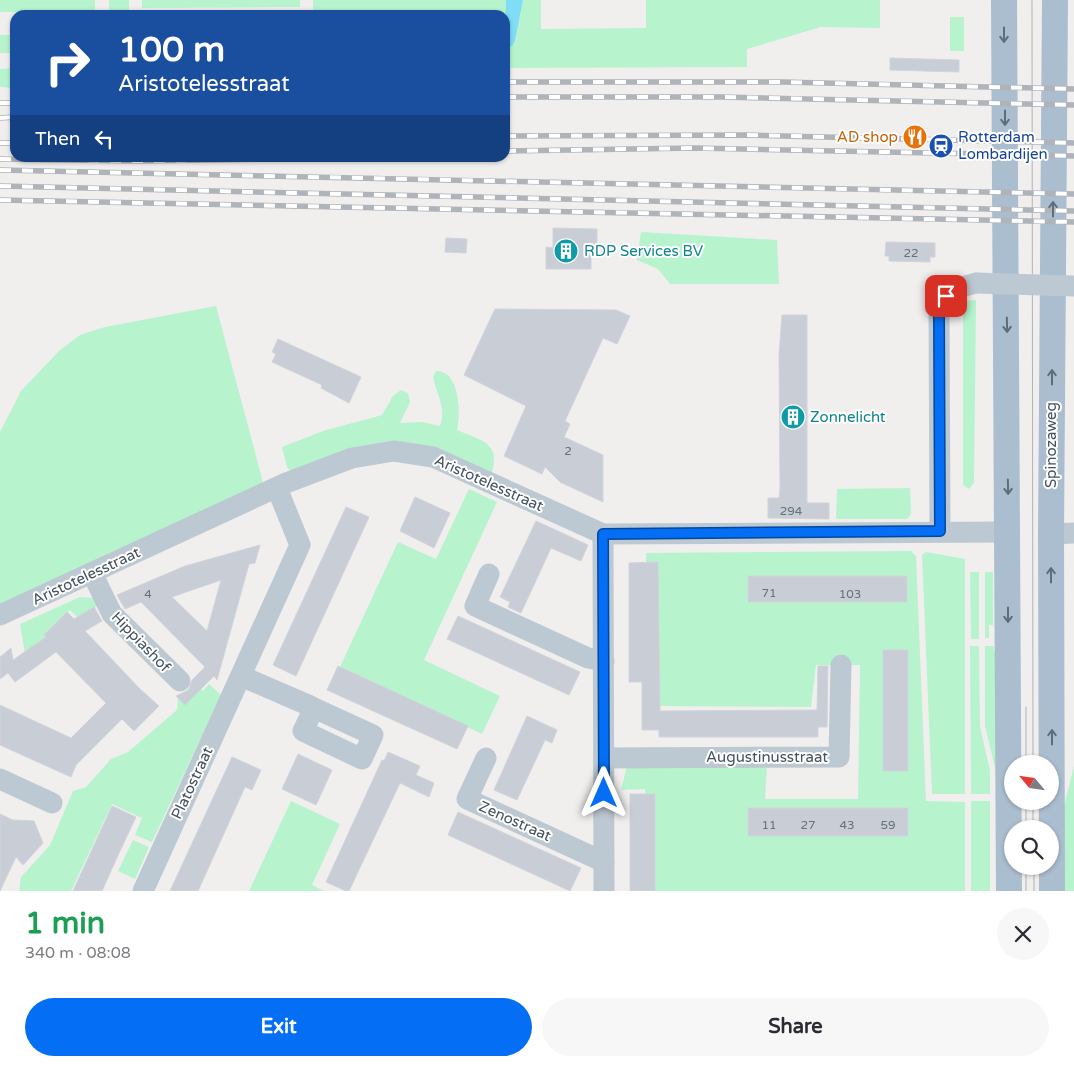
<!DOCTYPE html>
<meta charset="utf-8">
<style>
body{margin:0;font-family:"Varela Round",sans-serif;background:#f7f7f7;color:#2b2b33;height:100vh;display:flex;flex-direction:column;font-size:19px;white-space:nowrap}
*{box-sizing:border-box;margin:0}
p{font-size:16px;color:#7c7c81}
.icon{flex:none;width:28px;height:28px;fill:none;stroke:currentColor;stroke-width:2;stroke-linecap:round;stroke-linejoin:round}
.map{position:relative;height:891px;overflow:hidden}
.drawer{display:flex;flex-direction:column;background:#fff;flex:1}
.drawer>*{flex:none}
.top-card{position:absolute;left:10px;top:10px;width:500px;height:152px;border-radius:15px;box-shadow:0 1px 4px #0004;background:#1a4fa0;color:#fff;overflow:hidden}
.needle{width:32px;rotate:299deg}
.controls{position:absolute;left:1004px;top:755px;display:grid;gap:10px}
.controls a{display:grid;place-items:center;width:55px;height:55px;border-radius:50%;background:#fff;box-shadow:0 1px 4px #0004;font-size:25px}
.pin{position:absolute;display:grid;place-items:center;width:42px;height:42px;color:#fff;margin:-21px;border-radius:10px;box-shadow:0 2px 8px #0006}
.me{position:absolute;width:55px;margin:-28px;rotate:0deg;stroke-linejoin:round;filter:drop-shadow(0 0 4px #0008)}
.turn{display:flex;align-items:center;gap:18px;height:105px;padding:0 25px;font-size:22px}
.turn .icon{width:65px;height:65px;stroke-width:2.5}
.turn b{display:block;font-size:35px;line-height:42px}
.then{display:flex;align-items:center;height:48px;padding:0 25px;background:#0003;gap:10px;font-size:19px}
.round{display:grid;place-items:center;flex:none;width:52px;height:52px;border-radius:26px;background:#f7f7f7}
.overview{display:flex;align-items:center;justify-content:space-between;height:85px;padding:0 25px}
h1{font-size:30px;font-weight:800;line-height:38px;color:#1e9e55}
.button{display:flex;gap:10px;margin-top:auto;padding:10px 25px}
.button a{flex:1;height:58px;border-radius:30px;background:#046ef5;color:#fff;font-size:20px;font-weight:800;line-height:58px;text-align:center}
.button a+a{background:#f7f7f7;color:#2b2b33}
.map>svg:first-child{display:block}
</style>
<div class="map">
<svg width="1074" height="891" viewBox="0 0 1074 891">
<rect width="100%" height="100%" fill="#f1eeee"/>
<!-- green -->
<g fill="#b7f4ce">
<rect x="0" y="0" width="95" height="12"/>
<path d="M109,0H129V15H114V11H109Z"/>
<path d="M142,0H300V7L142,8Z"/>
<path d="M313,0H506V19L505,15H313Z"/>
<path d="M523,0H541V29L646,28V0H880V28L821,27L747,49V67L505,68V47L512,46L515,41Z"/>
<rect x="950" y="17" width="14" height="34"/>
<rect x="0" y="35" width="15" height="18"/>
<path d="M15,68V88L0,87V69Z"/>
<path d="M641,232L777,240L779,284H670L658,269L637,260Z"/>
<path d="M976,300L974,483L969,489L963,485V301Z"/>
<path d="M216,306L264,486L0,608V432L21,391L59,351L80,335L105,327Z"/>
<path d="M436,371C460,370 461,414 457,430C483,441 502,443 491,476L439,453L293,474L287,467L282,447L323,431L382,415L393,396L401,390L408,393L410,402L400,423L423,422L440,426C447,409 436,393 433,377Z"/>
<path d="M910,488L911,514L907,519H837L836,517L837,489Z"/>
<path d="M469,489L497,502L424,660L500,696L482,734L340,667L398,542L436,559Z"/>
<path d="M911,551L916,556L926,801L965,802V891H646L645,789L621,790L627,766H767L765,799H858L860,665H816L811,707L651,706L648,679L646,553Z"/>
<path d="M926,552L965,559V794H932L922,555Z"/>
<path d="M970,572H979V639H971Z"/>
<path d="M985,572H993V625H989V638H985Z"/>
<path d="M80,597L94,598L98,606L77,617L70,610L44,636L47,639L25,654L20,624Z"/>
<path d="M970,646H979L980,726L990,771V794H971Z"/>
<path d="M985,646H994V652H1000L996,772L985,726Z"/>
<path d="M194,683L203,691L209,684L221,695L152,842L135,835L142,818L112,804L71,891H19L21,877L50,845L73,791L86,787L111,759L128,752L177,710L178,698Z"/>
<path d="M1074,766V891H1060V823Z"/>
<path d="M291,801L340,824L312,885L324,891H249Z"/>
<rect x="971" y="801" width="19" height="90"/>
<path d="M133,840L149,847L135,879L118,871Z"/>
</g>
<!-- water -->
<path fill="#7fdef6" d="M506,0H523L515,41L512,46L505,47Z"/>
<!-- building -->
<g fill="#c9cdd5" stroke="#d1d4db" fill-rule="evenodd">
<path d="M890,58L959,60V72L890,70Z"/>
<path d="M553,228L597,229V249H591V269H546V247L553,248Z"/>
<path d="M446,238L467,239L466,253L445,252Z"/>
<path d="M886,242L935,243V257H930V262L889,261V256H885Z"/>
<path d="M495,309L616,310L630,316L617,344L603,338L565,421L570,424L564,437L603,455V502L560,482L545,467L542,474L504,456L526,406L464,375Z"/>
<path d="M782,315H807V503H829V519L768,518V498H779L780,489L779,355Z"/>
<path d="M278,339L361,377L349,403L321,388L322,385L272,362L276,354L272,352Z"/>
<path d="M415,497L450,513L434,548L400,531Z"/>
<path d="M346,507L369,517L296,676L273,665Z"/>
<path d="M536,521L588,545L581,561L551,548L521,613L508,607L510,602L500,597Z"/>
<path d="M260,545L255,563L249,564L217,680L214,676L185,705L176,696L189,690L192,680L205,667L141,602L125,609L117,595L185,566ZM221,580L207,631L172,597Z"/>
<path d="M658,562L660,711L817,710L818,666H828L827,727H818V737H659V730H642V682H629V563Z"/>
<rect x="748" y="576" width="159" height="26"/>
<path d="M94,607L102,621L85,631L140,689L159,706L134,731L122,719L76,765L71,777L0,745V705L71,738L106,703L56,652L15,682L8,673L0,679V657L11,648L13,660L46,637L44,635L67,612L74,619Z"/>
<path d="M458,616L580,672L569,695L447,639Z"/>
<rect x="883" y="650" width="25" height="121"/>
<path d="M338,666L468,726L457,749L327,690Z"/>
<path d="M527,716L557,730L552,743L545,740L517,800L494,790Z"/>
<path d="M388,752L420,766L416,775L434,783L429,797L400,783L349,891H346L326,882L382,760L384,761Z"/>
<path d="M298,754L332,770L316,805L282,789Z"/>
<path d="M232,757L261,770L252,790L245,787L198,891H170Z"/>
<rect x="630" y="794" width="25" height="97"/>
<path d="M112,806L136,817L119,853L102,891H73Z"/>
<rect x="748" y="808" width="160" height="28"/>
<path d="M458,812L581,868L570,891L448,835Z"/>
<path d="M0,814L13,820L34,821L43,843L23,865L16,857L0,891Z"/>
</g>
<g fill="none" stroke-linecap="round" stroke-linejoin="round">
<!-- minor -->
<g stroke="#bdc9d2" stroke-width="21">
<path d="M940,531L939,310L951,290L976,283"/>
<path d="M603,534L604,891"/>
<path d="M1051,534L1074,533"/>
<path d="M92,573L112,614L180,681"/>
<path d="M489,574L475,606L588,658L604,661"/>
<path d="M0,615L286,483L352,458L394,451L433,457L603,534L1008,532"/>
<path d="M241,676L308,705L314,708L373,735L362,759L303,731L314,708"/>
<path d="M486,758L467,799L604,862"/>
<path d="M604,758L839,757L841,665"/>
<path d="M0,779L52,803"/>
<path d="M143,891L300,545L277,488"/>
</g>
<!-- major -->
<g stroke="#aabed0" stroke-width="26">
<path d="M1004,0L1009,891"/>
<path d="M1052,891L1051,534L1055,0"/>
</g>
<!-- tram -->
<g stroke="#afb3ba" stroke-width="1">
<path d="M1032,0L1033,764"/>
<path d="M1026,707V764"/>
<path d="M1026,801V829"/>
<path d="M1033,801V829"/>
<path d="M1026,866V891"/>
<path d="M1034,866V891"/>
</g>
<defs>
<g id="rail">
<path d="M505,82H783L1074,89"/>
<path d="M505,97H720L1074,105"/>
<path d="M0,103H15"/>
<path d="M0,118L15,117"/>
<path d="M505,136L746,135L1074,143"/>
<path d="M0,143H15"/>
<path d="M505,151L695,148L1074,156"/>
<path d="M0,159L139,161L341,158"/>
<path d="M0,170L1074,194"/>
<path d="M0,186L1074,211"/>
<path d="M0,200L1074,222"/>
</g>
</defs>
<!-- rail casing -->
<use href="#rail" stroke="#afb3ba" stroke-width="5.5"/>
<!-- rail -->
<use href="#rail" stroke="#fff" stroke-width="4" stroke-dasharray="11" stroke-linecap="butt"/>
<!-- minor-bridge -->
<path stroke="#bdc9d2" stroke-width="21" d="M976,283L1074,286"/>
</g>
<!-- one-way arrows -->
<defs><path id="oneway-shaft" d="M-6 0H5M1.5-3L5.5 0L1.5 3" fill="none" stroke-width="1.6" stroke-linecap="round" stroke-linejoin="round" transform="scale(1.25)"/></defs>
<g stroke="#5e6d7a">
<use href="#oneway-shaft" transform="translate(1004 35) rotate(90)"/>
<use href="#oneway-shaft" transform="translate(1005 118) rotate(90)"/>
<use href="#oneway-shaft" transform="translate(1053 209) rotate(-90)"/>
<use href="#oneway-shaft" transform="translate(1007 325) rotate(89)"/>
<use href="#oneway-shaft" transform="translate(1052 377) rotate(-90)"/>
<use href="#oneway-shaft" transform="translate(1008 487) rotate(89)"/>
<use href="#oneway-shaft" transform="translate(1051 575) rotate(-90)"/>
<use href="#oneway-shaft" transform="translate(1008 615) rotate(90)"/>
<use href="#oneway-shaft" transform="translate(1052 737) rotate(-90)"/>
</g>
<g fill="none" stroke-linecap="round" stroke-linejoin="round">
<defs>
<path id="route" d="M604,793L603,534L940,531L939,316L941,304L946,296"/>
</defs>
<!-- route casing -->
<use href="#route" stroke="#03489f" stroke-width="12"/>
<!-- route -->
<use href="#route" stroke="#046ef5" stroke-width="9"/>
</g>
<!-- icons -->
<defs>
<symbol id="restaurant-disc" viewBox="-11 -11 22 22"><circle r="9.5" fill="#e8710a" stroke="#fff"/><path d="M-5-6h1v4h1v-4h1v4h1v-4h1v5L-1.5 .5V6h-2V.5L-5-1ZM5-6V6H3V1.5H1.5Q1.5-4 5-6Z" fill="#fff"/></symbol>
<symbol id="station-disc" viewBox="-11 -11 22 22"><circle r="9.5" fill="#1a4fb4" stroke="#fff"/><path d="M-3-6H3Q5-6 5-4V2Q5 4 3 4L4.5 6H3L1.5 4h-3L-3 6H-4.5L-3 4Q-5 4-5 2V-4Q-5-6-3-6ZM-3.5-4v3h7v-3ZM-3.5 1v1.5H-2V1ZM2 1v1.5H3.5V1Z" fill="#fff"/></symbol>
<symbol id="building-disc" viewBox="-11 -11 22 22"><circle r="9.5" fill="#0f9aa8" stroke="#fff"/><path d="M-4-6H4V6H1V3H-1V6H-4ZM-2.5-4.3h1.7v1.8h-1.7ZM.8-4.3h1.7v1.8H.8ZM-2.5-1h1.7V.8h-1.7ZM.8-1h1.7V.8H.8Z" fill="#fff"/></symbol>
</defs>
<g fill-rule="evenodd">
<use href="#restaurant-disc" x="901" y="123" width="28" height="28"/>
<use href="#station-disc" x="927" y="132" width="28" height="28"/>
<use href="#building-disc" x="552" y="237" width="28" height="28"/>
<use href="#building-disc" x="779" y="403" width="28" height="28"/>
</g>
<g text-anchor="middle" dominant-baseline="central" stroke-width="4" stroke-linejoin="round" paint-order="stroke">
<!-- number labels -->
<g font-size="12" fill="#65717c">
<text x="911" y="253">22</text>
<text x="568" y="451">2</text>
<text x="791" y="511">294</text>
<text x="769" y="593">71</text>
<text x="148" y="594">4</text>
<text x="850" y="594">103</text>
<text x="769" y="825">11</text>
<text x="808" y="825">27</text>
<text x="847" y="825">43</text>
<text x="888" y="825">59</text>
</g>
<!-- food labels -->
<g font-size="15" fill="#c56008" stroke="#fff" text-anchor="end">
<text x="898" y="137">AD shop</text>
</g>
<!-- transit labels -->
<g font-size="15" fill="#164399" stroke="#fff" text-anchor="start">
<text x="958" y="137">Rotterdam<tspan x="958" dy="17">Lombardijen</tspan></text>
</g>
<!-- culture labels -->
<g font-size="15" fill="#0d838f" stroke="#fff" text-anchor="start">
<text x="584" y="251">RDP Services BV</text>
<text x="810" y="417">Zonnelicht</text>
</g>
<!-- street labels -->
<g font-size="15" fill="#44525e" stroke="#fff">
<text transform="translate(1051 445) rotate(-90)">Spinozaweg</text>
<text transform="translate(489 483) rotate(24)">Aristotelesstraat</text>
<text transform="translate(86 576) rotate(-25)">Aristotelesstraat</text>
<text transform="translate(141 642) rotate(46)">Hippiashof</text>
<text x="767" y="757">Augustinusstraat</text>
<text transform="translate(192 783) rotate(-65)">Platostraat</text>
<text transform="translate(515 821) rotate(24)">Zenostraat</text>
</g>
</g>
</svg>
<div class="controls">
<a><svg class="needle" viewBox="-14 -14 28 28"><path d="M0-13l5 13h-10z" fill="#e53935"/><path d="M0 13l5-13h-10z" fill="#7c7c81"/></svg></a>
<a><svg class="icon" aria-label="search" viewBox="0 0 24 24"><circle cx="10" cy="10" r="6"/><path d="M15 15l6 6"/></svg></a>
</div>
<div class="pin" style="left:946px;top:296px;background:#d93025"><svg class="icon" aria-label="arrive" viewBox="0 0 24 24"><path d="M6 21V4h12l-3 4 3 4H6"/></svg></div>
<svg class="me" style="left:604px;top:793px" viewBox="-20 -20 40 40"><path d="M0-17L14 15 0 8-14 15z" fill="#046ef5" stroke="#fff" stroke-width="4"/></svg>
<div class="top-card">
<div class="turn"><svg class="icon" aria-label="right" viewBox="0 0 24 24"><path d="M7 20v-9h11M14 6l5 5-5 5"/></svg><div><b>100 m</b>Aristotelesstraat</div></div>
<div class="then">Then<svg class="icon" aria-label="left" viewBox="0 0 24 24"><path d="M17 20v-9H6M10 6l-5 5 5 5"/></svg></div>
</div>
</div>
<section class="drawer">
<div class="overview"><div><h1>1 min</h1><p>340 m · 08:08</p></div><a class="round"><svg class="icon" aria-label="close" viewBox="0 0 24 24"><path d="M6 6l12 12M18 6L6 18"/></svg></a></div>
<div class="button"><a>Exit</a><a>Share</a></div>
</section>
